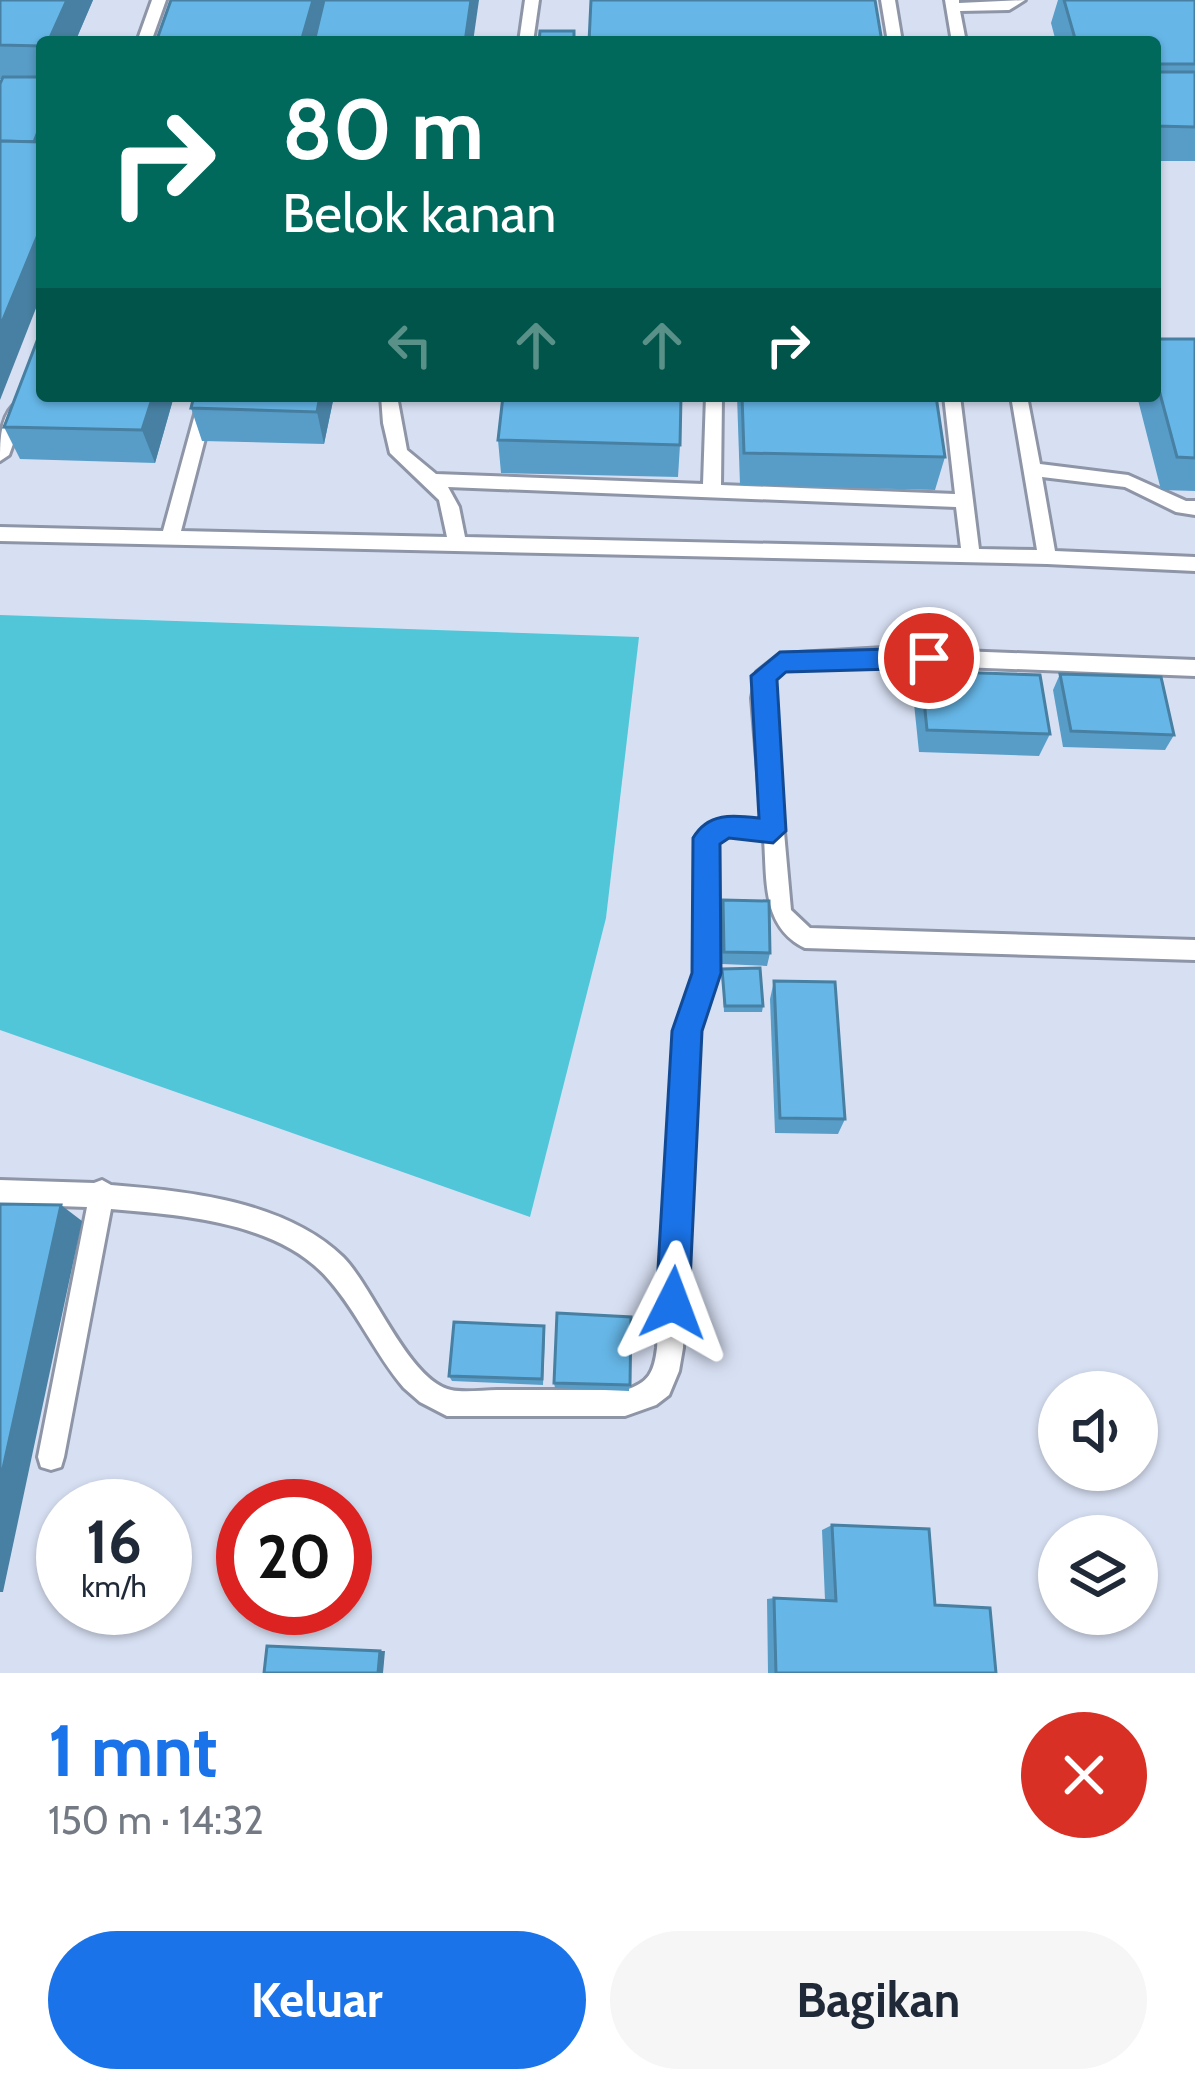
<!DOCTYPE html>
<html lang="id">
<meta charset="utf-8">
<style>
body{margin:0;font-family:Cabin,sans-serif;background:#f6f6f7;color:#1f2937;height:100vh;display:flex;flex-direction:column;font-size:45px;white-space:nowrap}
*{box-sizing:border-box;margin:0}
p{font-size:39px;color:#747a83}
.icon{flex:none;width:66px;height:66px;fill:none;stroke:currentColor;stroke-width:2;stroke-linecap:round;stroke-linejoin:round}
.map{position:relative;height:1673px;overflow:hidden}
.sheet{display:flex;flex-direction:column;background:#fff;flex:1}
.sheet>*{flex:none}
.guide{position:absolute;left:36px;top:36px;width:1125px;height:366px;border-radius:12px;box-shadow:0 3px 9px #0004;background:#00695c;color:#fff;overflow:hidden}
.controls{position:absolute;left:1038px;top:1371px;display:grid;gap:24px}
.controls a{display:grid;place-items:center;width:120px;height:120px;border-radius:50%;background:#fff;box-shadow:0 3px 9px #0004;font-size:60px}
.speed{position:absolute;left:36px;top:1479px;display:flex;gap:24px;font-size:60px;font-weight:700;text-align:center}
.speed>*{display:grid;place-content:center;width:156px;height:156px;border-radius:50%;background:#fff;box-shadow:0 3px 9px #0004;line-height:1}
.speed small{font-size:30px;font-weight:400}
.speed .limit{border:18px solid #d22;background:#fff;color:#111}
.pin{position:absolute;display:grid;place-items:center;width:102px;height:102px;color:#fff;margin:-51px;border:6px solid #fff;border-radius:50%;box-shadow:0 3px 12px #0007}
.me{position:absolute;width:132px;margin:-66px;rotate:3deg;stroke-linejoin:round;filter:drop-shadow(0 0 9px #0008)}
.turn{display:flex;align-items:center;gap:42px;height:252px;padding:0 48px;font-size:54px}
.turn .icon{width:156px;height:156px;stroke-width:2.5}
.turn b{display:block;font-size:84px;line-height:102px}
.lanes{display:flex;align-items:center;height:114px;padding:0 48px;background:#0003;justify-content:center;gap:60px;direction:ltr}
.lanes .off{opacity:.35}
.round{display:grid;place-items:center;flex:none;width:126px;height:126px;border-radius:63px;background:#f6f6f7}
.headline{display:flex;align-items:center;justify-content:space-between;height:204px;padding:0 48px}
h1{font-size:72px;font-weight:800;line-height:90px;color:#1a73e8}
.cta{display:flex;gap:24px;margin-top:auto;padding:24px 48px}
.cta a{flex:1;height:138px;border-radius:72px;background:#1a73e8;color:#fff;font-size:48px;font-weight:800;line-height:138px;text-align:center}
.cta a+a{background:#f6f6f7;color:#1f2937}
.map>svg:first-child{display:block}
</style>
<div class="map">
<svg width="1195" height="1673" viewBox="0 0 1195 1673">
<rect width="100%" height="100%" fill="#d7e0f3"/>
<!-- water -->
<path fill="#51c6d8" d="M0,615L639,637L606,918L530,1217L0,1030Z"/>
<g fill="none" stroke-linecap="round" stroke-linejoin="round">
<defs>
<g id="service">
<path d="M152,0H166L151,42H137Z"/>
<path d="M525,0H539L533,42H519Z"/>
<path d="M881,0H895L902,42H888Z"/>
<path d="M945,0H959V3L1025,0L1009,10L960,11L966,42H952Z"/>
<path d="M200,396H216L181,531L447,537L439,500L390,453L383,423L381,396H397L407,450L436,474L703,484L706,396H722L721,485L955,494L944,396H960L979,549L1037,550L1011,396H1027L1040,464L1128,475L1186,501H1195V515L1176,512L1125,487L1042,477L1055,551L1195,557V571L1047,564L0,541V527L163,531ZM448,487L956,507L961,548L465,537L459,507Z"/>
<path d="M18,402L26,408L9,455L0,461C0,441 0,413 18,402Z"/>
<path d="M884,648L1195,660V676L884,664L785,669L773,680L772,698L791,910L810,928L1195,940V960L805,948C762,927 767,881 764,839L729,835L717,842L718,972L698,1031L683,1348L679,1371L669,1395L656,1405L625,1416H447L420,1402L404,1388C375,1354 358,1313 329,1280C280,1222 182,1215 111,1209L64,1457L61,1467L51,1470L41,1467L38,1457L87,1207L0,1204V1180L94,1183L102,1180L111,1185C187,1191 285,1201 343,1257C373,1287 409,1381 451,1390C465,1393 483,1390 497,1390C540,1390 582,1390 625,1390C649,1383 654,1372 657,1348L676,1031L696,972L695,838C713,814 735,818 762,821L752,698L757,672L780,654Z"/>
</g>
</defs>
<!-- service casing -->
<use href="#service" stroke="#8d95a7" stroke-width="6"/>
<!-- service -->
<use href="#service" fill="#fff" fill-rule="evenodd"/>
</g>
<!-- wall -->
<g fill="#589dc8">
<path d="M0,0H93L75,42H42V293L2,79H0Z"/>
<path d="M1058,0H1195V161H1155V42H1056L1051,23Z"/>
<path d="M1155,339H1195V491L1161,490L1137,396H1155Z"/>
<path d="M174,396L155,463L20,459L4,427Z"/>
<path d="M194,396H334L324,444L202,441L191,408Z"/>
<path d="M737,396H936L945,457L935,490L740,485Z"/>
<path d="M498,440L680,445L678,477L501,473Z"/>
<path d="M921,671L1050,734L1039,756L919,752L913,694Z"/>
<path d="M1060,674L1174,735L1165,750L1063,747L1053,690Z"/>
<path d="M723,900L770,953L767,966L722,964L721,913Z"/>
<path d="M722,969L763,1006L762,1012H724Z"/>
<path d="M774,981L845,1119L838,1134L775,1133L770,999Z"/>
<path d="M631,1317L629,1391L555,1388L554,1383Z"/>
<path d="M545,1333L543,1385L452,1381L449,1376Z"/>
<path d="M832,1525L935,1605L996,1673H768L767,1599L774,1598L825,1600L822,1530Z"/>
</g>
<!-- shaded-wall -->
<g fill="#4780a2">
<path d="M67,0H93L75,42H48Z"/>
<path d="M313,0H327L316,42H301Z"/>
<path d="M471,0H479L473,42H465Z"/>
<path d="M42,121V166L33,143Z"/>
<path d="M42,225V293L0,400V327Z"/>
<path d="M153,396H174L155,463L142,430Z"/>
<path d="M320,396H334L324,444L317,412Z"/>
<path d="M61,1205L82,1221L3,1592H0V1482Z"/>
<path d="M380,1651H385L383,1673H378Z"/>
</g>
<!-- building -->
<g fill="#66b7e8" stroke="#4780a2" stroke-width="3">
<path d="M0,0H67L48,42H42V46L0,45Z"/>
<path d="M171,0H313L301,42H156Z"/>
<path d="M324,0H471L465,42H314Z"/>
<path d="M591,0H875L882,42H589Z"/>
<path d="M1064,0H1195V64H1155V42H1076Z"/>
<path d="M540,31H574V42H539Z"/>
<path d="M1155,72H1195V127L1155,126Z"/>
<path d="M3,77H42V121L34,142L0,141V84Z"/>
<path d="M0,141L42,142V225L0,327Z"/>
<path d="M42,328V396H153L142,430L4,427Z"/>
<path d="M1155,339H1195V458L1177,457L1155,375Z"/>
<path d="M194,396H320L317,412L191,408Z"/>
<path d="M503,396H681L680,445L498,440Z"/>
<path d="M742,396H936L945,457L744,453Z"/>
<path d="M921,671L1040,675L1050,734L927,730Z"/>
<path d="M1060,674L1161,677L1174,735L1071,731Z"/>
<path d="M723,900L769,901L770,953L724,952Z"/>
<path d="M760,968L763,1006H725L722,969Z"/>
<path d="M774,981L835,982L845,1119L780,1118Z"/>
<path d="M0,1204L61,1205L0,1482Z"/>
<path d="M557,1313L631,1317L630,1385L554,1383Z"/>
<path d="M454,1322L544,1326L542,1379L449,1376Z"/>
<path d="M832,1525L929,1529L935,1605L990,1608L996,1673H776L774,1598L836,1601Z"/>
<path d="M267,1646L380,1651L378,1673H264Z"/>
</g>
<!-- route -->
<path fill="#1a73e8" stroke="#114b97" stroke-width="3" d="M929,648L941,658L929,668L786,672L777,680L786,831L773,843L729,838L720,844L721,973L702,1031L689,1303L684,1315L673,1320L661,1315L656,1303L672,1031L692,973L693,838C708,812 733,815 759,818L751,676L780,652Z"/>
</svg>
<div class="controls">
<a><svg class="icon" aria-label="sound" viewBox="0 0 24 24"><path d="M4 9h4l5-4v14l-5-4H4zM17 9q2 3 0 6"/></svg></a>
<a><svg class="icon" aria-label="layers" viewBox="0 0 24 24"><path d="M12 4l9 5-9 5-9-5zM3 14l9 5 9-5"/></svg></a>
</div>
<div class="speed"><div>16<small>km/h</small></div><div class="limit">20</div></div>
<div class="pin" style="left:929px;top:658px;background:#d93025"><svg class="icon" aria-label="arrive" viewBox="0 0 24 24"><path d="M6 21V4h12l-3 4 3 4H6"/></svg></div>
<svg class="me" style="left:673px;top:1303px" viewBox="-20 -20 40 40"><path d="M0-17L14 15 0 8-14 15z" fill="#1a73e8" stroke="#fff" stroke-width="4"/></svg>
<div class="guide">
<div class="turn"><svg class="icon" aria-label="right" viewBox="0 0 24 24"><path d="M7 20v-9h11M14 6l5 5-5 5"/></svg><div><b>80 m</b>Belok kanan</div></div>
<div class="lanes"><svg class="icon off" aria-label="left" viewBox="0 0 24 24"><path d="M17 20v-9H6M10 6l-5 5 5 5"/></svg><svg class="icon off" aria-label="ahead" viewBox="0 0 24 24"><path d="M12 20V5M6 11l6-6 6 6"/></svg><svg class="icon off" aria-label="ahead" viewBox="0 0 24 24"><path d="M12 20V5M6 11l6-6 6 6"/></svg><svg class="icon" aria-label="right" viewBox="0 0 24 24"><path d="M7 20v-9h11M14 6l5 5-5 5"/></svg></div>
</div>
</div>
<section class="sheet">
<div class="headline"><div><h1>1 mnt</h1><p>150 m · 14:32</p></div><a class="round" style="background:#d93025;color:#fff"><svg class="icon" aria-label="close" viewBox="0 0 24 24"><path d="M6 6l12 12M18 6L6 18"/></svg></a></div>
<div class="cta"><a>Keluar</a><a>Bagikan</a></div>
</section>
